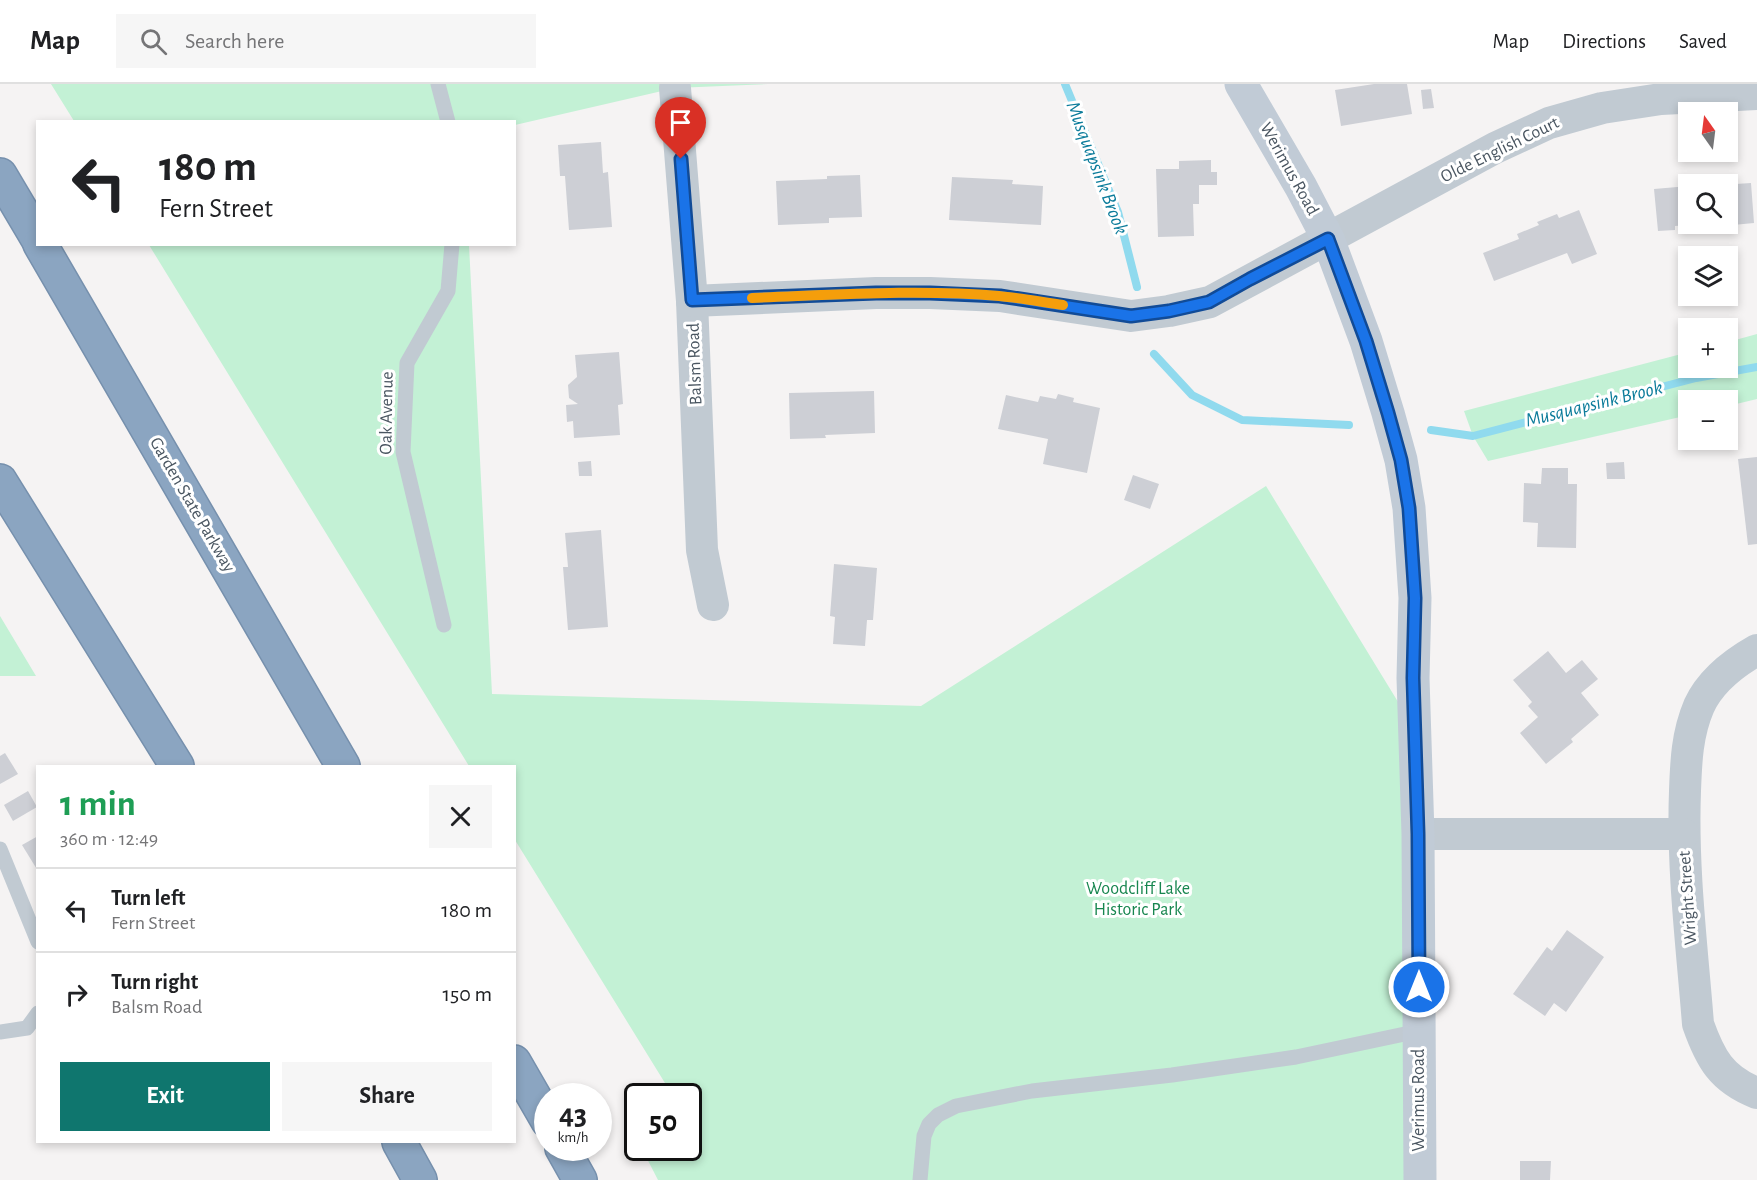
<!DOCTYPE html>
<meta charset="utf-8">
<style>
body{margin:0;font-family:"Alegreya Sans",sans-serif;background:#f6f6f6;color:#202124;height:100vh;display:flex;flex-direction:column;font-size:22px;white-space:nowrap}
*{box-sizing:border-box;margin:0}
p{font-size:20px;color:#757577}
.icon{flex:none;width:33px;height:33px;fill:none;stroke:currentColor;stroke-width:2;stroke-linecap:round;stroke-linejoin:round}
.map{position:relative;flex:1;overflow:hidden}
.panel{position:absolute;left:36px;top:681px;width:480px;height:378px;display:flex;flex-direction:column;background:#fff;border-radius:0px;box-shadow:0 3px 9px #0003}
.panel>*{flex:none}
.hud{position:absolute;left:36px;top:36px;width:480px;height:126px;border-radius:0px;box-shadow:0 3px 9px #0003;background:#fff;color:#202124;overflow:hidden}
.needle{width:39px;rotate:346deg}
.fabs{position:absolute;left:1678px;top:18px;display:grid;gap:12px}
.fabs a{display:grid;place-items:center;width:60px;height:60px;border-radius:0px;background:#fff;box-shadow:0 3px 9px #0003;font-size:30px}
.speed{position:absolute;left:534px;top:999px;display:flex;gap:12px;font-size:30px;font-weight:700;text-align:center}
.speed>*{display:grid;place-content:center;width:78px;height:78px;border-radius:50%;background:#fff;box-shadow:0 3px 9px #0003;line-height:1}
.speed small{font-size:15px;font-weight:400}
.speed .limit{border:3px solid #111;border-radius:9px;background:#fff;color:#111}
.pin{position:absolute;display:grid;place-items:center;width:51px;height:51px;color:#fff;margin:-62px -26px;border-radius:50% 50% 50% 0;rotate:-45deg;box-shadow:0 0 6px #0007}
.pin .icon{rotate:45deg}
.me{position:absolute;width:66px;margin:-33px;rotate:0deg;stroke-linejoin:round;filter:drop-shadow(0 0 4px #0008)}
.turn{display:flex;align-items:center;gap:21px;height:126px;padding:0 24px;font-size:27px}
.turn .icon{width:78px;height:78px;stroke-width:2.5}
.turn b{display:block;font-size:42px;line-height:51px}
.round{display:grid;place-items:center;flex:none;width:63px;height:63px;border-radius:0px;background:#f6f6f6}
.overview{display:flex;align-items:center;justify-content:space-between;height:102px;padding:0 24px}
h1{font-size:36px;font-weight:600;line-height:45px;color:#1e9e55}
.primary-button{display:flex;gap:12px;margin-top:auto;padding:12px 24px}
.primary-button a{flex:1;height:69px;border-radius:0px;background:#0f766e;color:#fff;font-size:24px;font-weight:600;line-height:69px;text-align:center}
.primary-button a+a{background:#f6f6f6;color:#202124}
ul{padding:0;list-style:none}
li{display:flex;align-items:center;gap:18px;height:84px;padding:0 24px;border-top:2px solid #e0e0e0}
li div{flex:1}
li b{display:block;font-size:22px}
li em{font-style:normal}
header{display:flex;align-items:center;gap:36px;box-sizing:border-box;height:84px;padding:0 30px;background:#fff;border-bottom:2px solid #e0e0e0}
header strong{font-size:28px}
nav{display:flex;gap:33px;margin-inline-start:auto;font-size:21px}
.search{width:420px;height:54px;background:#f6f6f6;display:flex;align-items:center;gap:15px;box-sizing:border-box;padding:0 21px;border-radius:0px;color:#757577;font-size:22px}
.map>svg:first-child{display:block}
</style>
<header>
<strong>Map</strong>
<div class="search"><svg class="icon" aria-label="search" viewBox="0 0 24 24"><circle cx="10" cy="10" r="6"/><path d="M15 15l6 6"/></svg>Search here</div>
<nav><a>Map</a><a>Directions</a><a>Saved</a></nav>
</header>
<div class="map">
<svg width="1757" height="1096" viewBox="0 0 1757 1096">
<rect width="100%" height="100%" fill="#f5f3f3"/>
<!-- green -->
<g fill="#c3f1d5">
<path d="M51,0H768L675,4L515,41L514,38L74,37Z"/>
<path d="M149,161H469L492,610L921,622L1266,402L1414,644L1420,1096H658L642,1065L648,1064H688L689,1049L694,1047L689,1038L688,1012H673L515,756L514,682H469Z"/>
<path d="M1757,250V315L1728,322V316H1689V331L1488,377L1473,352L1464,327L1689,268V284H1728V258Z"/>
<path d="M0,532L36,592H0Z"/>
</g>
<g fill="none" stroke-linecap="round" stroke-linejoin="round">
<!-- stream -->
<g stroke="#90daee" stroke-width="8">
<path d="M1065,0L1118,128L1137,203"/>
<path d="M1154,270L1192,311L1242,336L1349,341"/>
<path d="M1431,346L1473,352L1696,294L1757,283"/>
</g>
</g>
<!-- building -->
<g fill="#cdcfd5">
<path d="M1374,0H1407L1412,30L1341,42L1335,6Z"/>
<path d="M1431,5L1434,24L1423,25L1421,6Z"/>
<path d="M601,58L603,89L608,88L612,143L569,146L565,92H560L558,61Z"/>
<path d="M1211,76V88H1217V101H1199V120H1193L1194,152L1158,153L1156,85H1179V77Z"/>
<path d="M860,91L862,133L829,134V139L778,141L776,97L827,95V92Z"/>
<path d="M952,93L1013,96L1012,100L1043,102L1041,141L949,136Z"/>
<path d="M1736,94V100L1751,99L1754,139L1733,141L1732,138H1728V100H1693V98Z"/>
<path d="M1689,102V141L1675,142V146L1658,147L1654,105Z"/>
<path d="M1579,126L1597,170L1572,180L1567,169L1494,197L1483,169L1519,155L1517,150L1539,141L1537,138L1557,130L1559,134Z"/>
<path d="M619,268L623,320L618,321L620,351L574,354L573,337L567,338L566,321L578,320L569,314L568,301L577,293L575,271Z"/>
<path d="M874,307L875,349L825,351L826,354L790,355L789,309Z"/>
<path d="M1058,310L1074,314L1073,318L1100,324L1087,389L1043,380L1048,355L998,345L1006,311L1038,318L1040,312L1056,315Z"/>
<path d="M1757,373V460L1748,461L1738,375Z"/>
<path d="M591,377L592,392H579L578,378Z"/>
<path d="M1624,378L1625,395H1607L1606,379Z"/>
<path d="M1542,384H1568V400H1577L1576,464L1537,463L1538,439L1523,438L1524,399L1541,400Z"/>
<path d="M1133,391L1159,400L1150,425L1124,416Z"/>
<path d="M601,446L608,543L568,546L563,483H568L565,449Z"/>
<path d="M834,480L877,484L873,536H867L865,562L833,560L835,533L830,532Z"/>
<path d="M1548,567L1566,589L1582,576L1598,595L1581,609L1599,631L1571,655L1573,658L1546,680L1520,649L1538,633L1528,622L1532,618L1513,596Z"/>
<path d="M5,669L18,690L0,700V672Z"/>
<path d="M28,707L37,723L13,737L4,721Z"/>
<path d="M38,752V787L22,761Z"/>
<path d="M1567,846L1604,873L1566,928L1554,919L1545,932L1513,910L1547,863L1552,867Z"/>
<path d="M1520,1077H1551L1550,1096H1520Z"/>
</g>
<g fill="none" stroke-linecap="round" stroke-linejoin="round">
<defs>
<g id="motorway">
<path d="M0,91L38,155"/>
<path d="M40,160L343,682"/>
<path d="M0,397L177,682"/>
<path d="M514,978L548,1037"/>
<path d="M399,1058L420,1096"/>
<path d="M562,1064L580,1096"/>
</g>
</defs>
<!-- motorway casing -->
<use href="#motorway" stroke="#7690ad" stroke-width="36"/>
<!-- service -->
<g stroke="#c1cad2" stroke-width="15">
<path d="M438,0L448,38"/>
<path d="M444,541L403,368L407,279L448,207L452,160"/>
<path d="M0,765L38,858"/>
<path d="M0,948L27,944L38,929"/>
<path d="M920,1096L924,1052L929,1040L938,1031L956,1022L1032,1007L1172,991L1296,973L1419,947"/>
</g>
<!-- minor -->
<g stroke="#c1cad2" stroke-width="32">
<path d="M675,4L692,217L702,466L713,521"/>
<path d="M692,217L876,209H930L1000,212L1131,232L1169,227L1210,218L1495,64L1549,39L1602,24L1661,15L1757,10"/>
<path d="M1757,566C1734,579 1710,598 1699,622C1687,650 1686,678 1685,707C1682,785 1692,863 1698,940C1710,974 1721,995 1757,1009"/>
<path d="M1418,750H1683"/>
</g>
<!-- secondary -->
<path stroke="#c1cbd6" stroke-width="33" d="M1241,0L1301,103L1328,155L1366,257L1388,329L1401,376L1409,424L1415,514L1413,594L1418,750L1420,1096"/>
<!-- motorway -->
<use href="#motorway" stroke="#8ba5c1" stroke-width="33"/>
</g>
<g fill="none" stroke-linecap="round" stroke-linejoin="round">
<defs>
<path id="route" d="M681,75L692,216L876,209H930L1000,212L1131,232L1169,227L1209,218L1250,195L1328,155L1366,257L1388,329L1401,376L1409,424L1415,514L1413,594L1418,750L1419,903"/>
</defs>
<!-- route casing -->
<use href="#route" stroke="#114b97" stroke-width="15"/>
<!-- route -->
<use href="#route" stroke="#1a73e8" stroke-width="10"/>
<!-- slow -->
<path stroke="#f59e0b" stroke-width="10" d="M752,214C834,211 917,205 999,212C1020,214 1042,218 1063,221"/>
</g>
<g text-anchor="middle" dominant-baseline="central" stroke-width="6" stroke-linejoin="round" paint-order="stroke">
<!-- street labels -->
<g font-size="18" fill="#4a5661" stroke="#fff">
<text transform="translate(1500 66) rotate(-26)">Olde English Court</text>
<text transform="translate(1289 85) rotate(61)">Werimus Road</text>
<text transform="translate(695 280) rotate(-92)">Balsm Road</text>
<text transform="translate(387 329) rotate(-89)">Oak Avenue</text>
<text transform="translate(192 421) rotate(60)">Garden State Parkway</text>
<text transform="translate(1688 814) rotate(-94)">Wright Street</text>
<text transform="translate(1419 1016) rotate(-90)">Werimus Road</text>
</g>
<!-- park labels -->
<g font-size="18" fill="#17864f" stroke="#fff">
<text x="1138" y="805">Woodcliff Lake<tspan x="1138" dy="21">Historic Park</tspan></text>
</g>
<!-- water labels -->
<g font-size="20" font-style="italic" fill="#0c7c9b" stroke="#fff">
<text transform="translate(1097 84) rotate(69)">Musquapsink Brook</text>
<text transform="translate(1594 320) rotate(-14)">Musquapsink Brook</text>
</g>
</g>
</svg>
<div class="fabs">
<a><svg class="needle" viewBox="-14 -14 28 28"><path d="M0-13l5 13h-10z" fill="#e53935"/><path d="M0 13l5-13h-10z" fill="#757577"/></svg></a>
<a><svg class="icon" aria-label="search" viewBox="0 0 24 24"><circle cx="10" cy="10" r="6"/><path d="M15 15l6 6"/></svg></a>
<a><svg class="icon" aria-label="layers" viewBox="0 0 24 24"><path d="M12 4l9 5-9 5-9-5zM3 14l9 5 9-5"/></svg></a>
<a>+</a>
<a>−</a>
</div>
<div class="speed"><div>43<small>km/h</small></div><div class="limit">50</div></div>
<div class="pin" style="left:681px;top:75px;background:#d93025"><svg class="icon" aria-label="arrive" viewBox="0 0 24 24"><path d="M6 21V4h12l-3 4 3 4H6"/></svg></div>
<svg class="me" style="left:1419px;top:903px" viewBox="-20 -20 40 40"><circle r="17" fill="#1a73e8" stroke="#fff" stroke-width="3"/><path d="M0-11L8 9 0 5-8 9z" fill="#fff"/></svg>
<div class="hud">
<div class="turn"><svg class="icon" aria-label="left" viewBox="0 0 24 24"><path d="M17 20v-9H6M10 6l-5 5 5 5"/></svg><div><b>180 m</b>Fern Street</div></div>
</div>
<section class="panel">
<div class="overview"><div><h1>1 min</h1><p>360 m · 12:49</p></div><a class="round"><svg class="icon" aria-label="close" viewBox="0 0 24 24"><path d="M6 6l12 12M18 6L6 18"/></svg></a></div>
<ul>
<li><svg class="icon" aria-label="left" viewBox="0 0 24 24"><path d="M17 20v-9H6M10 6l-5 5 5 5"/></svg><div><b>Turn left</b><p>Fern Street</p></div><em>180 m</em></li>
<li><svg class="icon" aria-label="right" viewBox="0 0 24 24"><path d="M7 20v-9h11M14 6l5 5-5 5"/></svg><div><b>Turn right</b><p>Balsm Road</p></div><em>150 m</em></li>
</ul>
<div class="primary-button"><a>Exit</a><a>Share</a></div>
</section>
</div>
